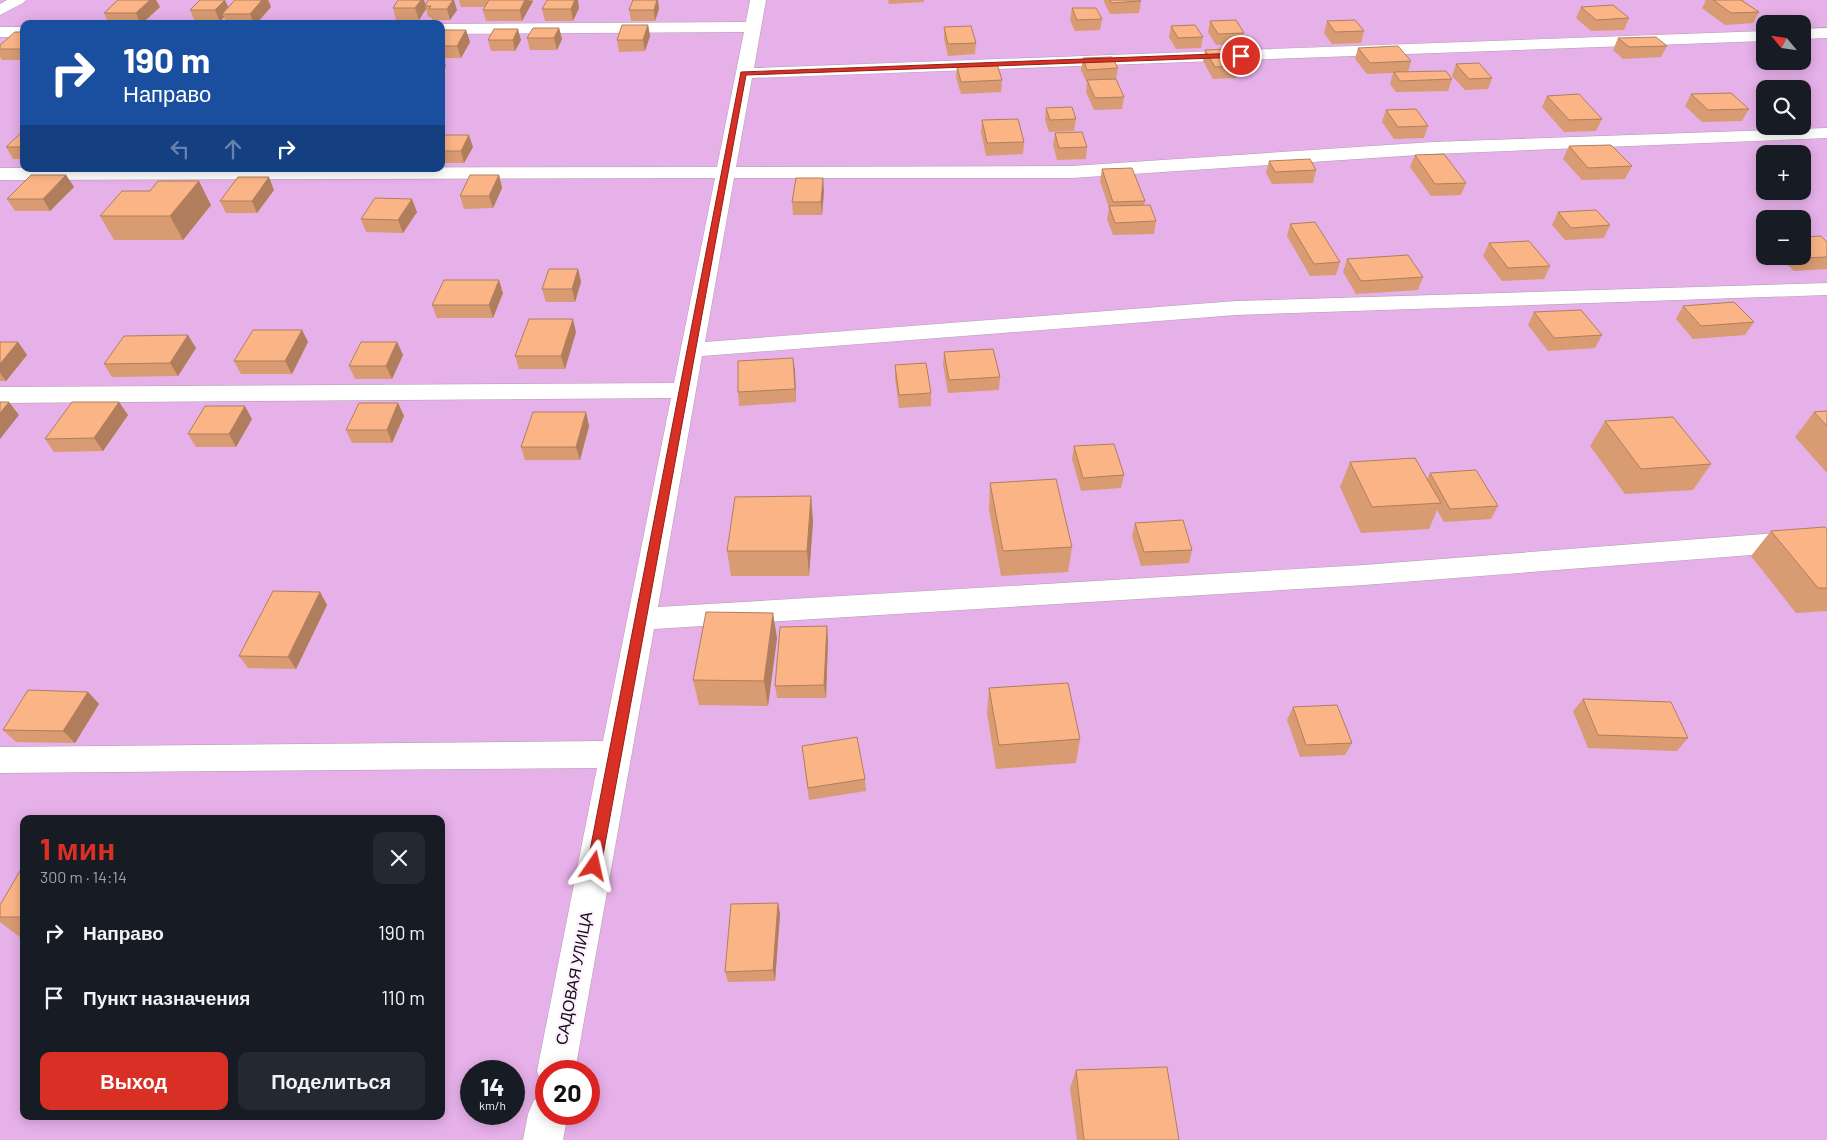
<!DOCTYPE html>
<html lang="ru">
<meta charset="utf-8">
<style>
body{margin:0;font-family:Barlow,sans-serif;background:#242831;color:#f1f3f6;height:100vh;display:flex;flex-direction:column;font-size:19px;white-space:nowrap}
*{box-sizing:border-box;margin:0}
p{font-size:16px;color:#9ea1a6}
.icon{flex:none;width:28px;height:28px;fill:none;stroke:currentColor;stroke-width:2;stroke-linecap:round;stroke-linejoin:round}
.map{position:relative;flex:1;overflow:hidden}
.side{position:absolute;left:20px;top:815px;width:425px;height:305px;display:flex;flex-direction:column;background:#171b24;border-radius:10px;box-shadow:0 2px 12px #0003}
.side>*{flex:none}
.hud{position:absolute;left:20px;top:20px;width:425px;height:152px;border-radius:10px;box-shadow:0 2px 12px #0003;background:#1a4fa0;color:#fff;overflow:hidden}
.needle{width:32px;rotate:299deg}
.controls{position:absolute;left:1756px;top:15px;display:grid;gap:10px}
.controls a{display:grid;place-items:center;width:55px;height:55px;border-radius:10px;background:#171b24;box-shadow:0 2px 12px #0003;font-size:25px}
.speed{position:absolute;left:460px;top:1060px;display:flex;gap:10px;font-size:25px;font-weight:700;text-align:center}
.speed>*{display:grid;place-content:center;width:65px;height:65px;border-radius:50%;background:#171b24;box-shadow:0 2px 12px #0003;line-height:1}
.speed small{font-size:12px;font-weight:400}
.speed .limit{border:8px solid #d22;background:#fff;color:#111}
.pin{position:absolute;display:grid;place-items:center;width:42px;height:42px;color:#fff;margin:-21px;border:2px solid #fff;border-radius:50%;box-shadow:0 1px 5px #0007}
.me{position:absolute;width:55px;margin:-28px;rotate:11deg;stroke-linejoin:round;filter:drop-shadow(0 0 4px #0008)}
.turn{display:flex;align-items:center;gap:18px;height:105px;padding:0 20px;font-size:22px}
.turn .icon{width:65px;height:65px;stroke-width:2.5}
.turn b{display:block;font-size:35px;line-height:42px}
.lanes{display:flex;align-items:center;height:48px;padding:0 20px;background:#0003;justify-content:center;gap:25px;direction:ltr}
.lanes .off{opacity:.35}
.round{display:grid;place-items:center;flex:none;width:52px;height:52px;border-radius:10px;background:#242831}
.summary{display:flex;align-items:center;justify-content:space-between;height:85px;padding:0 20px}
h1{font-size:30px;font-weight:700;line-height:38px;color:#d93025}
.cta{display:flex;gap:10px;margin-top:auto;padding:10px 20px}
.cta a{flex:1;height:58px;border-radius:10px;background:#d93025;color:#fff;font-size:20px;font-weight:700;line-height:58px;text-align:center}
.cta a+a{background:#242831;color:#f1f3f6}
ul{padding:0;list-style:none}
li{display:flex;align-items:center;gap:15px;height:65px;padding:0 20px}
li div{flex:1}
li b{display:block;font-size:19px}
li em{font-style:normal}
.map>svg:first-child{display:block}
</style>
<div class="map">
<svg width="1827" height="1140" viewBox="0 0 1827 1140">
<rect width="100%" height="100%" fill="#f2e1f3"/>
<!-- green -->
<path fill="#e6b0e9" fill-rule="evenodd" d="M0,0H1827V1140H0ZM24,24H441V169H24ZM1765,24H1802V61H1765ZM1765,89H1802V126H1765ZM1765,154H1802V191H1765ZM1765,219H1802V256H1765ZM24,819H441V1116H24ZM471,1071H514V1114H471ZM546,1071H589V1114H546Z"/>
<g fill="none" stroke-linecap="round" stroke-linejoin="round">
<defs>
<g id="minor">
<path d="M7,0H26L23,3L0,15V4Z"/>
<path d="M750,0H766L754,68L1765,31V41L752,78L736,167L1072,166L1433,142L1827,128V138L1433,154L1072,178H734L705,342L1236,301L1827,283V295L1236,315L702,356L658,607L1364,565L1827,529V549L1364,585L654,629L575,1071H546V1086L542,1085L537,1071L597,768L0,773V747L603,741L671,398L0,403V387L674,383L715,178L0,180V168L717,167L744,32L441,34V24L746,22Z"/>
<rect x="0" y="27" width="24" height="10"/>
<path d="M1827,28V38L1802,39V29Z"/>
<path d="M546,1095V1114H568L563,1140H523L528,1114L534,1100Z"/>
</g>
</defs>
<!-- minor casing -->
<use href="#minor" stroke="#af9faf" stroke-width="1"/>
<!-- minor -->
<use href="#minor" fill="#fff" fill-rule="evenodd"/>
</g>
<!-- wall -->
<g fill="#d89b72">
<path d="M118,0H156L160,7L142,24H109L104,13Z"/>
<path d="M235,0H268L271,7L256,24H227L224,17L220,22H195L190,10L228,7Z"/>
<path d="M459,0H533V1L522,21H486L483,10L485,7H461Z"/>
<path d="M633,0H658L659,9L655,21H631L629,10Z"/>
<path d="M888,0H924V2L889,4Z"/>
<path d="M1104,0H1140L1141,1L1139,13L1110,14L1104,2Z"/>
<path d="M1704,0H1744L1743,1L1759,12L1753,23L1725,25L1702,8L1706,1Z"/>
<path d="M426,4L457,10L450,20H432L431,17H428L426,9L419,20H396L393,8Z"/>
<path d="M1581,7L1629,18L1624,30L1591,31L1576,18Z"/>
<path d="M579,8L573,21H545L542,9Z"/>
<path d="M1072,8L1102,19L1100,30L1075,31L1070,20Z"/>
<path d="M1210,21L1244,33L1242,44L1216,45L1208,32Z"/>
<path d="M1327,21L1364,31L1361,43L1332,44L1324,33Z"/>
<path d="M648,25L650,36L645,51L619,52L617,40Z"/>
<path d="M1171,26L1203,37L1201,48L1176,49L1169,37Z"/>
<path d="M944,27L976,43L975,54L948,56L944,39Z"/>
<path d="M559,28L562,39L557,50H530L527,38Z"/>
<path d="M494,29L521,40L515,51H491L488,40Z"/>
<path d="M441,30H466L470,42L461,58H443L446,66L441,74Z"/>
<path d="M24,32V60H2L0,57V45Z"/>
<path d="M1618,38L1667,46L1661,57L1623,59L1613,50Z"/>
<path d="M1358,48L1411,61L1408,72L1452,79L1448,91L1396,92L1390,84L1393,73L1367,74L1355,59Z"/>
<path d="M1205,50L1238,66L1236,78L1213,79L1203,61Z"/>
<path d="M1083,58L1118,68L1116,80L1124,97L1122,109L1094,110L1086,92L1087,81H1086L1081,70Z"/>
<path d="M1456,64L1492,78L1488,89L1465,90L1452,76Z"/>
<path d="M957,66L1002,80L1001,92L961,94L956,77Z"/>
<path d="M1691,94L1749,109L1742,121L1702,122L1685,106Z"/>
<path d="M1547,96L1602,119L1596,131L1564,132L1542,107Z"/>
<path d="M1046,108L1076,119L1074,131L1049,132L1045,120Z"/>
<path d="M1386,110L1428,126L1424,138L1394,139L1382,122Z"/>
<path d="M982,120L1024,142L1023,154L986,156L981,132Z"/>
<path d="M24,131V159H13L6,147Z"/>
<path d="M1055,133L1087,147L1086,159L1057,160L1053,145Z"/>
<path d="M441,135L473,147L464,163H441Z"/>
<path d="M1569,146L1632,166L1625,179L1582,180L1563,159Z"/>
<path d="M1415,155L1466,183L1461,195L1431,196L1410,167Z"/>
<path d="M1269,161L1316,170L1313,183L1272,184L1266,173Z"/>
<path d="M1102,169L1145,201L1144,205L1156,221L1154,234L1113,235L1107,219L1109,208L1100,181Z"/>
<path d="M66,175L74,187L50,211H15L7,199Z"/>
<path d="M499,175L502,188L493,208L464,209L460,196Z"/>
<path d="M274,190L257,213H226L220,201Z"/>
<path d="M150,191L211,205L183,240H114L100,216Z"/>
<path d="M824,191L822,215H793L792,202Z"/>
<path d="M417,212L403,233L366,232L361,219Z"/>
<path d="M1558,212L1610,225L1604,238L1565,240L1552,225Z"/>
<path d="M1290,224L1340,262L1336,275L1310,276L1287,236Z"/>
<path d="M1827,242V269L1794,271L1778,256H1802Z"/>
<path d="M1489,243L1550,266L1544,279L1502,281L1483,256Z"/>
<path d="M1347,259L1423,277L1418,290L1356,294L1343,272Z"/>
<path d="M578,269L581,282L575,302H546L542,289Z"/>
<path d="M503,293L493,318H437L432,305Z"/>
<path d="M1683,306L1754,322L1745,335L1693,339L1676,319Z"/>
<path d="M1534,312L1602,335L1595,348L1548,351L1528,325Z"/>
<path d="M302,330L308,342L292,374H241L234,361Z"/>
<path d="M576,332L565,369H519L515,356Z"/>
<path d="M0,342H18L27,355L6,381H0Z"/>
<path d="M397,342L403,355L392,379H355L349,366Z"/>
<path d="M196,348L178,376L112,377L104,364Z"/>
<path d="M944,352L1000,377L999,390L948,393L943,365Z"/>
<path d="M895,365L931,393V406L899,408L895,378Z"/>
<path d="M795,371L796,402L739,406L738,392Z"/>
<path d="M398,403L404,416L392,443H352L346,430Z"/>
<path d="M1827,411V473L1795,437L1814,412Z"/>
<path d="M586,412L589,426L580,460H525L521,447Z"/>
<path d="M128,415L103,451L54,452L45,439Z"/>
<path d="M252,419L236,447H196L188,434Z"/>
<path d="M1605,421L1711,464L1693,490L1625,494L1590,446Z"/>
<path d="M1074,446L1124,475L1121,488L1081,491L1072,459Z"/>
<path d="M1350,462L1427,479L1430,473L1498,506L1491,519L1444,522L1437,510L1429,529L1361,533L1340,487Z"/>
<path d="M990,483L1072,547L1068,572L1001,576L989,509Z"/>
<path d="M811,496L813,522L809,576H731L727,551Z"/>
<path d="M1135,523L1192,550L1189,563L1141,566L1132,536Z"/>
<path d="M1827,529V611L1796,613L1751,556L1771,531Z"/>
<path d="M320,592L327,605L296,669L248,668L239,656Z"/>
<path d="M777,638L768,706L699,705L693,680Z"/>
<path d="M828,639L826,698H777L775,686Z"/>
<path d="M989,688L1080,739L1076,763L996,769L987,713Z"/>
<path d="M88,692L99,704L75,743L16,742L3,730Z"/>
<path d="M1583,699L1688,738L1677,751L1588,748L1573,711Z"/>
<path d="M1293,707L1352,743L1345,755L1300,757L1287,720Z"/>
<path d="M802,746L865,779L866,791L809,800Z"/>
<path d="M24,864V938H21L0,922V905Z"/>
<path d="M778,903L780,914L775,981L728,982L725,972Z"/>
<path d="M1076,1070L1179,1140H1077L1070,1088Z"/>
</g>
<!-- shaded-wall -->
<g fill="#b07e5d">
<path d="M145,0H156L160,7L141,24L136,13Z"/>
<path d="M225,0L230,11L222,14L224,17L220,22L215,10Z"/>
<path d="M262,0H268L271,7L256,24H254L250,14Z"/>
<path d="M421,0H424L426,6H425L426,9L419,20L415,8Z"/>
<path d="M453,0H454L457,10L450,20L447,9Z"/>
<path d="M525,0L533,1L522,21L520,10Z"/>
<path d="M575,0H578L579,8L573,21L571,9Z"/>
<path d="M657,0H658L659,9L655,21L654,10Z"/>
<path d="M648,25L650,36L645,51L643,40Z"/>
<path d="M559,28L562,39L557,50L554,38Z"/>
<path d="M518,29L521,40L515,51L513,40Z"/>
<path d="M466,30L470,42L461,58L457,46Z"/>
<path d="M442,54L446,66L441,74V56Z"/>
<path d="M469,135L473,147L464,163L461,151Z"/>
<path d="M66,175L74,187L50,211L43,199Z"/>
<path d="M499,175L502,188L493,208L489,196Z"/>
<path d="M269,177L274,190L257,213L252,201Z"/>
<path d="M823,178L824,191L822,215L821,202Z"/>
<path d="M199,181L211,205L183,240L170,216Z"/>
<path d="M412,199L417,212L403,233L398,220Z"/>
<path d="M578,269L581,282L575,302L572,289Z"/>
<path d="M499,280L503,293L493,318L489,305Z"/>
<path d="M573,319L576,332L565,369L561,356Z"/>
<path d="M302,330L308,342L292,374L285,361Z"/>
<path d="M188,335L196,348L178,376L170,363Z"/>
<path d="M18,342L27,355L6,381L0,373V364Z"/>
<path d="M397,342L403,355L392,379L386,366Z"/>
<path d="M793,358L795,371L796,402L795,389Z"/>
<path d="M9,402L19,415L0,439V413Z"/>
<path d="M119,402L128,415L103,451L94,438Z"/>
<path d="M398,403L404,416L392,443L387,430Z"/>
<path d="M245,406L252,419L236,447L229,434Z"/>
<path d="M586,412L589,426L580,460L576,447Z"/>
<path d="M811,496L813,522L809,576L807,551Z"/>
<path d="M320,592L327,605L296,669L288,657Z"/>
<path d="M773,613L777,638L768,706L764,681Z"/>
<path d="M827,626L828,639L826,698L824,685Z"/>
<path d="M88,692L99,704L75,743L63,731Z"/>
<path d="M778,903L780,914L775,981L773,970Z"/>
</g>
<!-- building -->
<g fill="#fbb485" stroke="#b07e5d">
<path d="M118,0H150L136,13H104Z"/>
<path d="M200,0H225L215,10H190Z"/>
<path d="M235,0H262L250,14H222Z"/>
<path d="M398,0H421L415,8H393Z"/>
<path d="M428,0H453L447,9H429L431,6H425Z"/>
<path d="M489,0H525L520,10H483Z"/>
<path d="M547,0H575L571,9H542Z"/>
<path d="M633,0H657L654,10H629Z"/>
<path d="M1110,0H1140L1141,1L1111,3Z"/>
<path d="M1713,0H1741L1759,12L1731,13Z"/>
<path d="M1613,5L1629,18L1596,20L1581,7Z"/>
<path d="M1072,8H1096L1102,19L1077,20Z"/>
<path d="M1236,20L1244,33L1218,34L1210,21Z"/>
<path d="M1355,20L1364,31L1335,32L1327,21Z"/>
<path d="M622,25H648L643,40H617Z"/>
<path d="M1195,25L1203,37L1178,38L1171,26Z"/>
<path d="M971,26L976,43L948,44L944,27Z"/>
<path d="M533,28H559L554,38H527Z"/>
<path d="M494,29H518L513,40H488Z"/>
<path d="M441,30H466L457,46H441Z"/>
<path d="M15,32H24V49H0V45Z"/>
<path d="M1656,37L1667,46L1629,47L1618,38Z"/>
<path d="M1398,46L1411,61L1370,63L1358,48Z"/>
<path d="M1227,49L1238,66L1215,67L1205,50Z"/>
<path d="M1112,57L1118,68L1087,70L1083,58Z"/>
<path d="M1479,63L1492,78L1469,79L1456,64Z"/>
<path d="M997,64L1002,80L961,82L957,66Z"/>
<path d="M1446,71L1452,79L1400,81L1394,72Z"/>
<path d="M1116,79L1124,97L1095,98L1087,80Z"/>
<path d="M1731,93L1749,109L1708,110L1691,94Z"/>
<path d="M1579,94L1602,119L1569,120L1547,96Z"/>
<path d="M1072,107L1076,119L1050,120L1046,108Z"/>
<path d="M1416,109L1428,126L1398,127L1386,110Z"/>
<path d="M1018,119L1024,142L987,143L982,120Z"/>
<path d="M24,131V147H6L23,131Z"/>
<path d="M1082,132L1087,147L1059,148L1055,133Z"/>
<path d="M441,135H469L461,151H441Z"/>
<path d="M1611,145L1632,166L1588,168L1569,146Z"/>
<path d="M1444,154L1466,183L1435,184L1415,155Z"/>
<path d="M1310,159L1316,170L1275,172L1269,161Z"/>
<path d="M1132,168L1145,201L1113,202L1102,169Z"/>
<path d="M31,175H66L43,199H7Z"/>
<path d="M470,175H499L489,196H460Z"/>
<path d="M238,177H269L252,201H220Z"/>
<path d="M796,178H823L821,202H792Z"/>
<path d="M158,181H199L170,216H100L122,191H150Z"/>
<path d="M375,198L412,199L398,220L361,219Z"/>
<path d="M1150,205L1156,221L1115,223L1109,206Z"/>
<path d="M1596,210L1610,225L1571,228L1558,212Z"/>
<path d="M1315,222L1340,262L1314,264L1290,224Z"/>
<path d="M1821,236L1827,242V257L1803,258L1800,256H1802V237Z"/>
<path d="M1529,241L1550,266L1508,268L1489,243Z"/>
<path d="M1408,255L1423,277L1361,281L1347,259Z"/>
<path d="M549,269H578L572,289H542Z"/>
<path d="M444,280H499L489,305H432Z"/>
<path d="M1734,302L1754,322L1701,326L1683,306Z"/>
<path d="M1581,310L1602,335L1554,338L1534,312Z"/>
<path d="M529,319H573L561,356H515Z"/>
<path d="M253,330H302L285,361H234Z"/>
<path d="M188,335L170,363L104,364L124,336Z"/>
<path d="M0,342H18L0,364Z"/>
<path d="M361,342H397L386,366H349Z"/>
<path d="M993,349L1000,377L949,380L944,352Z"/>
<path d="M793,358L795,389L738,392V361Z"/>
<path d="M926,363L931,393L899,395L895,365Z"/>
<path d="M0,402H9L0,413Z"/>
<path d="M72,402H119L94,438L45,439Z"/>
<path d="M359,403H398L387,430H346Z"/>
<path d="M205,406H245L229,434H188Z"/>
<path d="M1827,411V426L1814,412Z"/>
<path d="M533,412H586L576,447H521Z"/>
<path d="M1673,417L1711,464L1641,469L1605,421Z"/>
<path d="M1114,444L1124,475L1083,478L1074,446Z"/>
<path d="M1415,458L1441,503L1372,507L1350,462Z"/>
<path d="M1476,470L1498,506L1450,509L1430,473Z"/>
<path d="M1056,479L1072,547L1003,551L990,483Z"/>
<path d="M811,496L807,551H727L735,497Z"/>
<path d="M1183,520L1192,550L1144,552L1135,523Z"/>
<path d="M1825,527L1827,529V588H1818L1771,531Z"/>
<path d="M273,591L320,592L288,657L239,656Z"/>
<path d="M706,612L773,613L764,681L693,680Z"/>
<path d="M827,626L824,685L775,686L780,627Z"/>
<path d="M1068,683L1080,739L999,745L989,688Z"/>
<path d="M28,690L88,692L63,731L3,730Z"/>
<path d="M1583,699L1671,702L1688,738L1598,735Z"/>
<path d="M1337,705L1352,743L1306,745L1293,707Z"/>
<path d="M857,737L865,779L808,788L802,746Z"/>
<path d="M24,864V917H0V905Z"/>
<path d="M778,903L773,970L725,972L731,904Z"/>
<path d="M1167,1067L1179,1140H1084L1076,1070Z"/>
</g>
<!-- route -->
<path fill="#d93025" stroke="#8d1f18" d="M1241,53L1243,54V57L746,75L601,866L599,871L594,872L589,871L587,866L741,72Z"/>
<g text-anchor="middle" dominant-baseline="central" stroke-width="4.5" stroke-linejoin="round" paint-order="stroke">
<!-- street labels -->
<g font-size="16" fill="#130e13" stroke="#fef0fe">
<text transform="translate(573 978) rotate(-79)">САДОВАЯ УЛИЦА</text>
</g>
</g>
</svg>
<div class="controls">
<a><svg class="needle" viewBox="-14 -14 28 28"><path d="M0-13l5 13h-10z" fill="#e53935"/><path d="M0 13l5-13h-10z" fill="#9ea1a6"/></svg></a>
<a><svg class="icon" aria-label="search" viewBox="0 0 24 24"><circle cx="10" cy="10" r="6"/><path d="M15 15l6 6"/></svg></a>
<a>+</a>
<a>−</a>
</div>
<div class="speed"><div>14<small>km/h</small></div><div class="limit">20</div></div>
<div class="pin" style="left:1241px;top:56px;background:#d93025"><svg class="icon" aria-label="arrive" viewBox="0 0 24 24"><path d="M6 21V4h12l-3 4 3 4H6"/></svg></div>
<svg class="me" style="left:594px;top:866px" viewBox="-20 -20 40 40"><path d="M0-17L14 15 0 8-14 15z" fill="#d93025" stroke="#fff" stroke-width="4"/></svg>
<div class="hud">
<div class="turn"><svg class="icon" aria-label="right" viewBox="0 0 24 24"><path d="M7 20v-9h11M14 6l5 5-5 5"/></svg><div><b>190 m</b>Направо</div></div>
<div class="lanes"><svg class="icon off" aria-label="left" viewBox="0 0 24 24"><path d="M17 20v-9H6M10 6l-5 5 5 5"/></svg><svg class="icon off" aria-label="ahead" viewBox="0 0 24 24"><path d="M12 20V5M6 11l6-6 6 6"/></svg><svg class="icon" aria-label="right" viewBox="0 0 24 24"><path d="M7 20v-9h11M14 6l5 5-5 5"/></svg></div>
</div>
<section class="side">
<div class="summary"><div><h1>1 мин</h1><p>300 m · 14:14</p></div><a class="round"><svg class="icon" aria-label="close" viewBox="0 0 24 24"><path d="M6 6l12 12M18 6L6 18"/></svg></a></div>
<ul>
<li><svg class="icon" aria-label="right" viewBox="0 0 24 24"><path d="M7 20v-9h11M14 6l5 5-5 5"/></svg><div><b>Направо</b></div><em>190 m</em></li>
<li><svg class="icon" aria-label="arrive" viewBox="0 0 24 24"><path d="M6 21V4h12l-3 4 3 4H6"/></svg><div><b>Пункт назначения</b></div><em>110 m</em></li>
</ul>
<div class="cta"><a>Выход</a><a>Поделиться</a></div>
</section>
</div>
